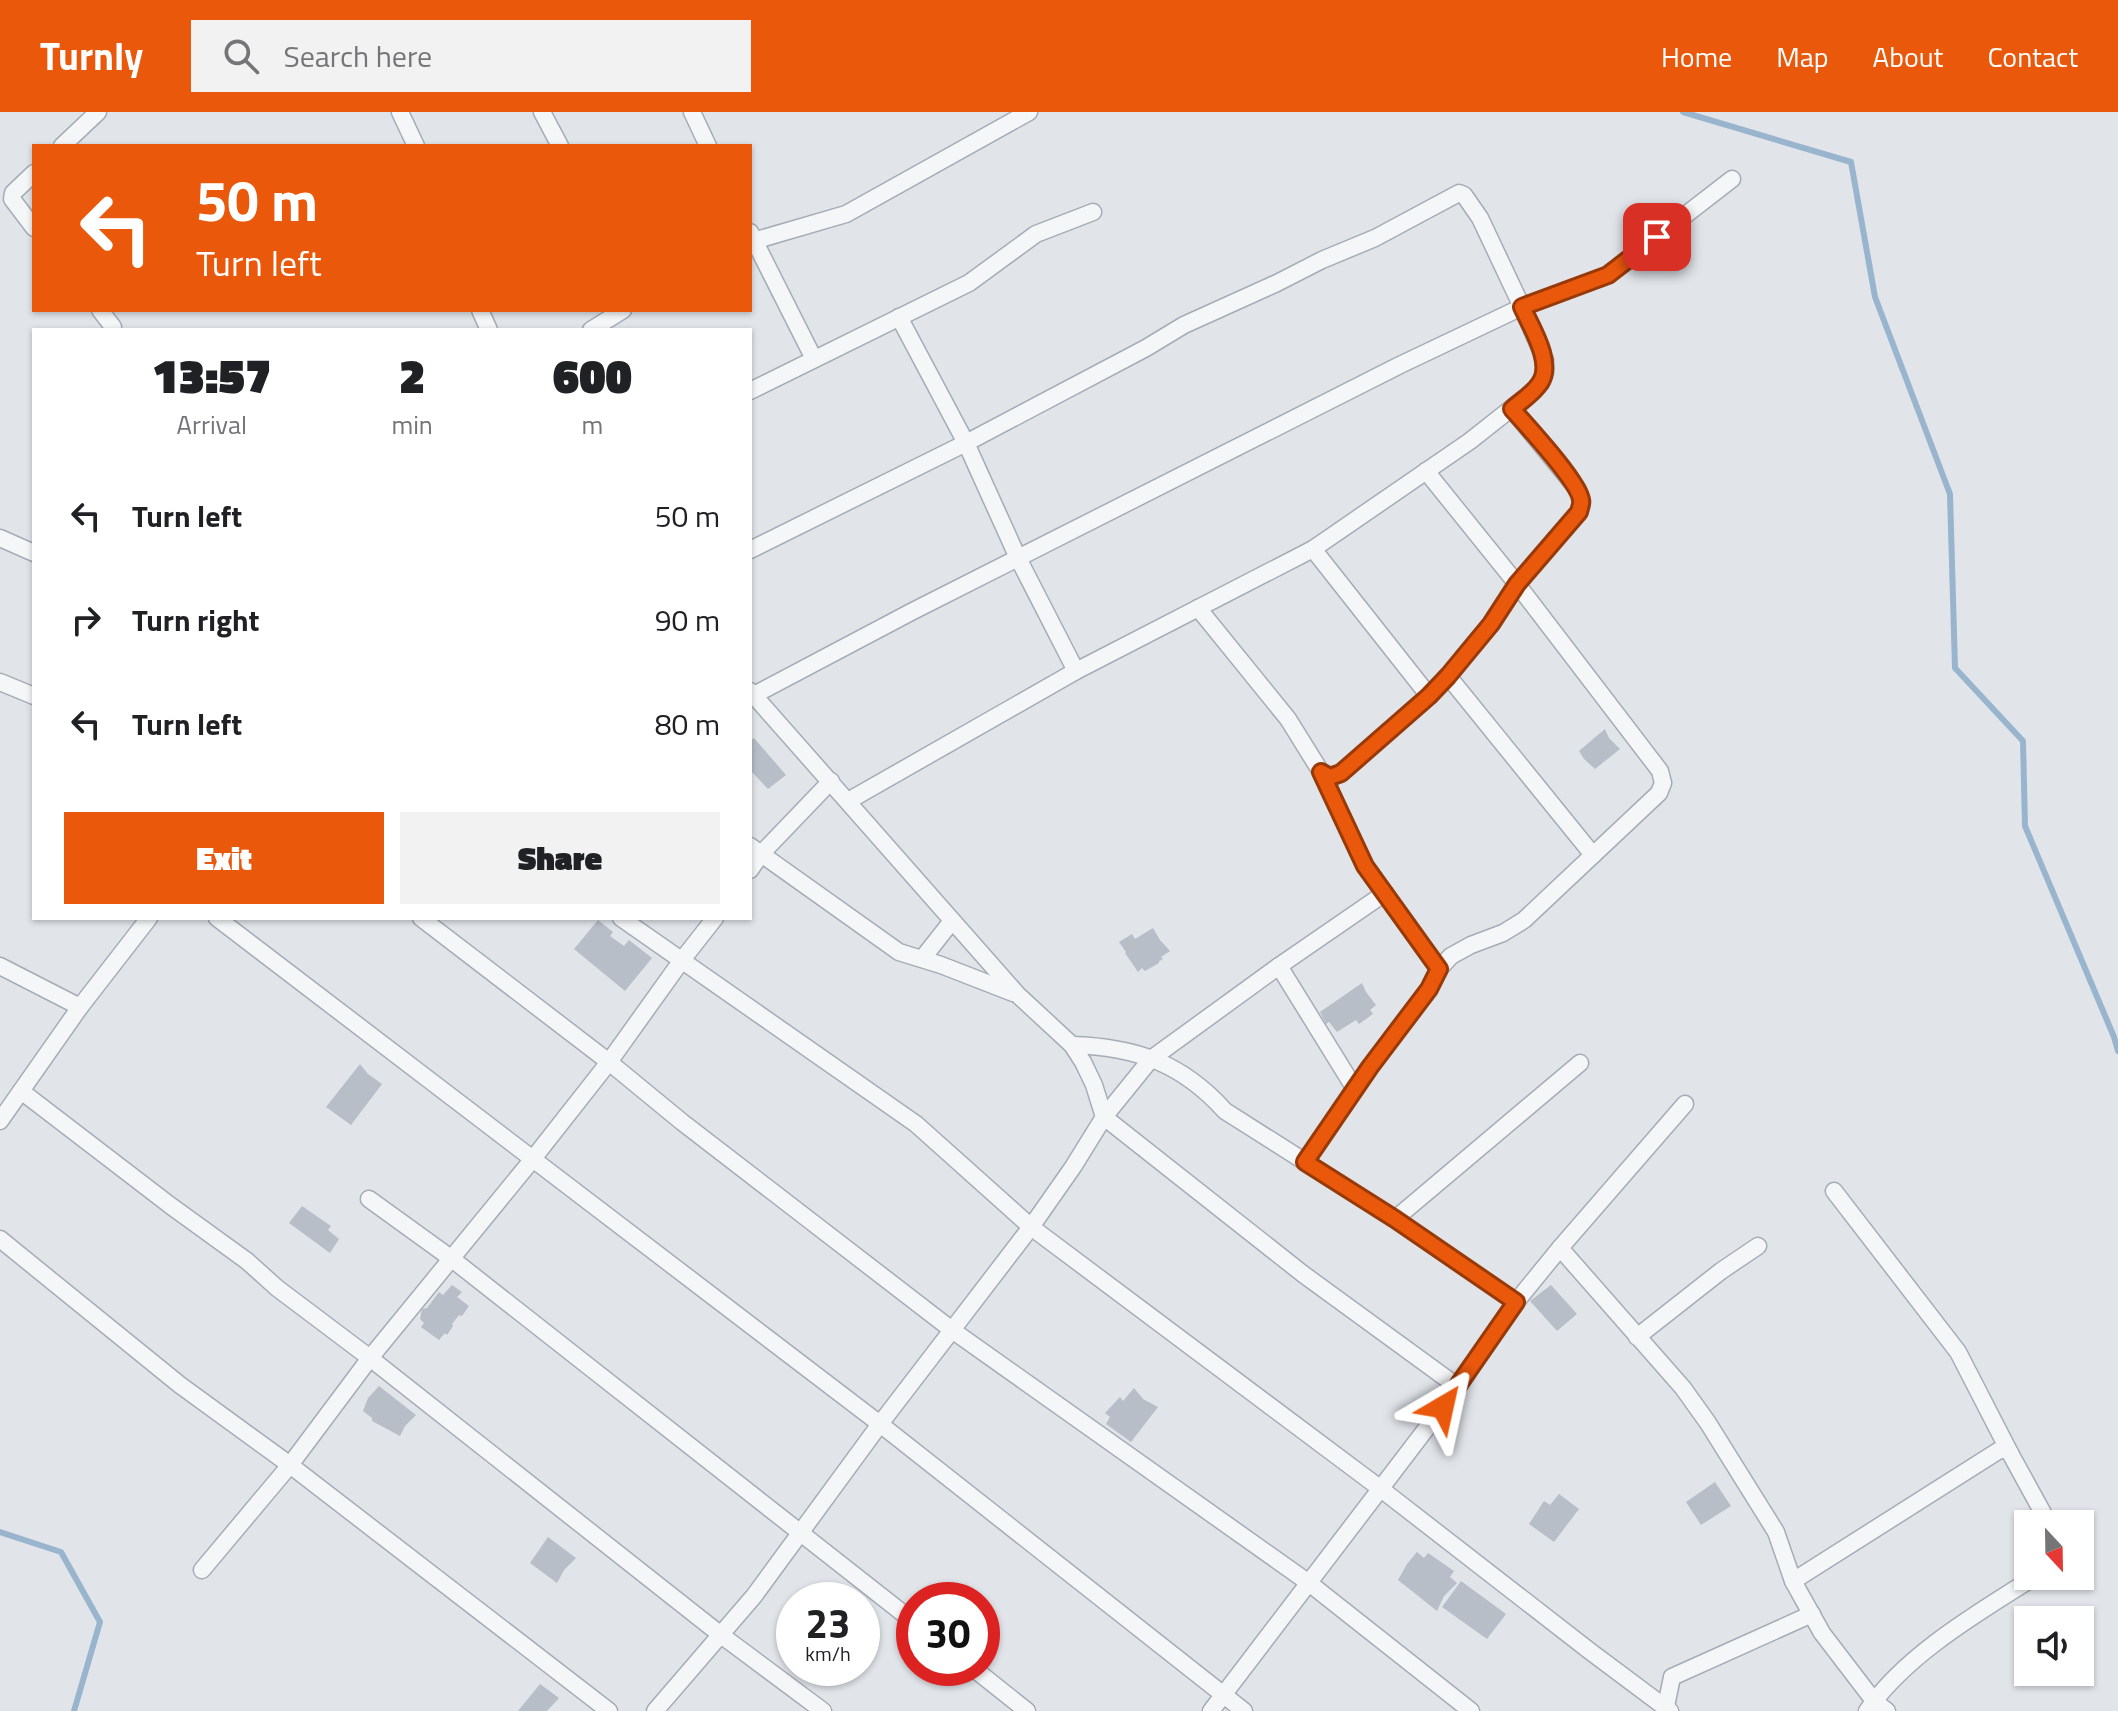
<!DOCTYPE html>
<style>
body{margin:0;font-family:"Titillium Web",sans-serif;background:#f2f2f2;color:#202124;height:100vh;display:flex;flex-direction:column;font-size:30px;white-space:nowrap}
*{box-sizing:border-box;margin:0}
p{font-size:26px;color:#757577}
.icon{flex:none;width:44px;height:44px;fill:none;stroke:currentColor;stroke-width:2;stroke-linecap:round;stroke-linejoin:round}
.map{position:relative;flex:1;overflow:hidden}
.sheet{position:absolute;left:32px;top:216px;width:720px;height:592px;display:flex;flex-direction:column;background:#fff;border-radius:0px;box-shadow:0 2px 6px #0004}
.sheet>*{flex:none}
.hud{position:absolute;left:32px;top:32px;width:720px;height:168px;border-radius:0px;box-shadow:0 2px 6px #0004;background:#ea580c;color:#fff;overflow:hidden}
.needle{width:52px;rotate:158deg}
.buttons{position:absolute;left:2014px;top:1398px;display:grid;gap:16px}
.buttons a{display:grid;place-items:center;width:80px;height:80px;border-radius:0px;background:#fff;box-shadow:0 2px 6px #0004;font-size:40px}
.speed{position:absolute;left:776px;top:1470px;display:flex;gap:16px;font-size:40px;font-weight:700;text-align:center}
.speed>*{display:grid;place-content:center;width:104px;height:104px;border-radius:50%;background:#fff;box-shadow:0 2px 6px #0004;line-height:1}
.speed small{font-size:20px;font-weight:400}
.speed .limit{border:12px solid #d22;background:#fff;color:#111}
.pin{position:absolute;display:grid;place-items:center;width:68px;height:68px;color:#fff;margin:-34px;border-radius:16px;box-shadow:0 4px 12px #0006}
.me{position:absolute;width:88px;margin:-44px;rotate:36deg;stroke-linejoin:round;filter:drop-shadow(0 0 6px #0008)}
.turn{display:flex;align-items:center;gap:28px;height:168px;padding:0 32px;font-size:36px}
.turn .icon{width:104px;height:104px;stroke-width:2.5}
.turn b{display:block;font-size:56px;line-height:68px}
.eta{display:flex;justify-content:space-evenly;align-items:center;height:136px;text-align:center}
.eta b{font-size:48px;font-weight:800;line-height:56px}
.button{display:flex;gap:16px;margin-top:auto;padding:16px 32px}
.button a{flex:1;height:92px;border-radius:0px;background:#ea580c;color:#fff;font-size:32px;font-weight:800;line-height:92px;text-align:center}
.button a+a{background:#f2f2f2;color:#202124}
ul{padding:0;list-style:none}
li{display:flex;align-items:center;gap:24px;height:104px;padding:0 32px}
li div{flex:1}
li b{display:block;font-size:30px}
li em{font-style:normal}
header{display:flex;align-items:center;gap:48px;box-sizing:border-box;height:112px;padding:0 40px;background:#ea580c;color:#fff}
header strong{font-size:38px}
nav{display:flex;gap:44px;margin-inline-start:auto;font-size:28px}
.search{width:560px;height:72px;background:#f2f2f2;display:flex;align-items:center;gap:20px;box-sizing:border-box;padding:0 28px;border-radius:0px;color:#757577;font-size:30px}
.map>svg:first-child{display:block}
</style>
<header>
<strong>Turnly</strong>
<div class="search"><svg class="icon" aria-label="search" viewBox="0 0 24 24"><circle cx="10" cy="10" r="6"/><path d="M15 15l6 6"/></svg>Search here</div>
<nav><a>Home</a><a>Map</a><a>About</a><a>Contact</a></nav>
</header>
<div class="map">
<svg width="2118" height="1599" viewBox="0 0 2118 1599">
<rect width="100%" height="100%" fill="#e1e5ea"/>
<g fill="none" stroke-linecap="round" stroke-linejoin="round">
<!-- stream -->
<g stroke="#99b5cd" stroke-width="6">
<path d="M1683,0L1851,50L1875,185L1950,382L1955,556L2023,629L2025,714L2114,925L2118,939"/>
<path d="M0,1420L61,1440L100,1510L74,1599"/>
</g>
</g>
<!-- building -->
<g fill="#b7bec8">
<path d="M1605,617L1609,626L1620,637L1595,657L1584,647L1579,639Z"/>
<path d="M754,626L786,663L768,677L750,658V629Z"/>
<path d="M598,808L613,820L610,824L624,834L629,828L652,846L625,879L574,837Z"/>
<path d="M1153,816L1160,828L1170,839L1161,845L1163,847L1159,849V851L1145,859L1142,856L1138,860L1125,841L1126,840L1119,830L1132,822L1135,827Z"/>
<path d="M1362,871L1366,880L1376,893L1370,898L1373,902L1359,912L1356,908L1337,920L1329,910L1326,912L1320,900Z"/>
<path d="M360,952L368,962L382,972L351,1013L326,995Z"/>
<path d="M302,1094L331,1114L328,1118L339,1127L330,1141L289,1111Z"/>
<path d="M452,1173L462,1180L457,1185L469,1194L462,1204L459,1203L452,1212L453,1214L447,1223L445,1221L439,1228L421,1215L424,1211L420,1207L422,1197L427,1196L439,1180L443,1183Z"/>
<path d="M1551,1173L1577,1202L1557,1219L1530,1189Z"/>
<path d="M379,1274L416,1303L405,1314L400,1324L372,1309V1306L363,1299L368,1286Z"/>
<path d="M1134,1276L1143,1287L1158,1295L1131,1330L1106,1312L1110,1305L1105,1301L1120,1285L1123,1289Z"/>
<path d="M1715,1370L1731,1394L1701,1413L1686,1390Z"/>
<path d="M1559,1382L1579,1397L1554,1430L1529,1412L1544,1389L1550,1393Z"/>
<path d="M548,1425L576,1446L564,1458L557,1471L530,1451Z"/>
<path d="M1417,1440L1424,1446L1428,1441L1454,1459L1450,1465L1457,1471L1444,1484L1437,1499L1398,1468L1407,1452Z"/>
<path d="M1461,1469L1506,1502L1487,1527L1442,1495Z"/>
<path d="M540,1572L559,1586L547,1599H518Z"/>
</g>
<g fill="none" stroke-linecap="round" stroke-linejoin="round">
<defs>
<g id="minor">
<path d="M400,0L416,34"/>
<path d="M542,0L560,34"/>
<path d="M692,0L708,34"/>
<path d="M62,34L98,0"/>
<path d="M34,61L13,81L12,87L34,116"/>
<path d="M750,120L814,247"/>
<path d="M750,130L846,102L1029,0"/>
<path d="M100,198L113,215"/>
<path d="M480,198L489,218"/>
<path d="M899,205L966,331L1018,446L1076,559"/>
<path d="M591,218L623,198"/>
<path d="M750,279L969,171L1036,122L1093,100"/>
<path d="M0,426L34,441"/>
<path d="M1313,437L1429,584"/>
<path d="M750,438L966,331L1146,236L1184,213L1277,171L1322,148L1375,126L1459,81L1464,83L1480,106L1522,195L1545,248V261L1541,271L1532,280L1470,329L1313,437L1076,559L848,689"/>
<path d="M1198,496L1288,607L1321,660L1330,665L1341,661L1429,584L1448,564L1491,512L1517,472L1579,400L1582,390L1578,378L1512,297"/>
<path d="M1448,564L1593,743"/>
<path d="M0,570L34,584"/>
<path d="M754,583L913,499L1400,253L1522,195L1608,163L1732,67"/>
<path d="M1321,660L1365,754L1439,857"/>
<path d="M750,734L899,840L941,853L1013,881"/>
<path d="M750,758L761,742L831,669"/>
<path d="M1385,781L1279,854L1151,947L1104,1005L1303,1162L1458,1275"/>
<path d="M217,806L880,1312L1244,1599"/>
<path d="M421,806L609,950L682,1010L952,1218L1309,1471L1471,1599"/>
<path d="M621,806L916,1012L1031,1115L1381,1377L1591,1540L1670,1599"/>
<path d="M922,847L952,809"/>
<path d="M0,854L80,895"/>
<path d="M1279,854L1355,977"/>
<path d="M1072,933C1136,935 1182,951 1225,999L1395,1107L1516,1190L1458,1275L1211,1599"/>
<path d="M21,979L171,1094L247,1149L277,1176L370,1246L721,1523L823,1599"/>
<path d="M0,1009L80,895L149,806"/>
<path d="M1305,1050L1370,955L1429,877L1439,857L1451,844L1471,833L1503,821L1524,808L1659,681L1663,671L1660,659L1517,472L1426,359"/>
<path d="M1834,1079L1958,1240L2010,1341"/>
<path d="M369,1087L452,1147L914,1510"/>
<path d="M1395,1107L1580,951"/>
<path d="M0,1127L180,1273L290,1353L609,1599"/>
<path d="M1560,1136L1683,1276L1708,1311L1776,1420L1793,1469L1822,1521L1874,1589L1887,1599"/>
<path d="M1516,1190L1560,1136L1685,992"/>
<path d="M1637,1225L1721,1159L1758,1134"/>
<path d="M202,1458L290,1353L370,1246L532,1048L609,950L682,848L715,806"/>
<path d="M1793,1469L1998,1339L2005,1337L2010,1341L2049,1412"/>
<path d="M973,1556L1027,1599"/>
<path d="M655,1599L754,1484L880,1312L1031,1115L1073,1055L1104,1005L1094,973L1083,950L1072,933L1018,883L750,579"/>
<path d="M1665,1599L1672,1565L1812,1502"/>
<path d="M1867,1599C1905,1543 1979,1500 2036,1464"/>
</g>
</defs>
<!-- minor casing -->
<use href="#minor" stroke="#a6acb5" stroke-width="19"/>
<!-- minor -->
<use href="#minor" stroke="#f4f6f8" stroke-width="16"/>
</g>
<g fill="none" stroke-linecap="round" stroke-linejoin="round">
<defs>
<path id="route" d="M1443,1295L1516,1190L1395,1107L1305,1050L1370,955L1429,877L1439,857L1365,754L1321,660L1330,665L1341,661L1429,584L1448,564L1491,512L1517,472L1579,400C1580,395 1582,392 1581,388C1579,370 1526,313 1512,297C1521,289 1533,282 1540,271C1554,251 1531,215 1522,195L1608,163L1657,125"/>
</defs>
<!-- route casing -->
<use href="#route" stroke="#983908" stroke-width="20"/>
<!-- route -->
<use href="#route" stroke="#ea580c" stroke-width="14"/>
</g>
</svg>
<div class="buttons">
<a><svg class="needle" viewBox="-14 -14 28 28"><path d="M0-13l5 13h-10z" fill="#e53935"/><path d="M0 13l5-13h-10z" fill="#757577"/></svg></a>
<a><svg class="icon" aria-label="sound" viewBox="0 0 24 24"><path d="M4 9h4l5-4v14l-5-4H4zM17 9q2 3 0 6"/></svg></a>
</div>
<div class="speed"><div>23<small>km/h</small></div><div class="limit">30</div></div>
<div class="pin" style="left:1657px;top:125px;background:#d93025"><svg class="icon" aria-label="arrive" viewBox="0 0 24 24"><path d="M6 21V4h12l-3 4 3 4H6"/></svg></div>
<svg class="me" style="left:1443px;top:1295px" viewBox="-20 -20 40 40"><path d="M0-17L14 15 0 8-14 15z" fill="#ea580c" stroke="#fff" stroke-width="4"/></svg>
<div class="hud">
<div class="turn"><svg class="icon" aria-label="left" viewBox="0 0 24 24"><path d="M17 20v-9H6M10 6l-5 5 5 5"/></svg><div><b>50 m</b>Turn left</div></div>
</div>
<section class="sheet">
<div class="eta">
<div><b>13:57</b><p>Arrival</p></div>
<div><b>2</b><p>min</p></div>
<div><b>600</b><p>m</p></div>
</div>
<ul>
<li><svg class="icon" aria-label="left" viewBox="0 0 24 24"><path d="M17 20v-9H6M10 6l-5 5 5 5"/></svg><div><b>Turn left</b></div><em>50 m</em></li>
<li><svg class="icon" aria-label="right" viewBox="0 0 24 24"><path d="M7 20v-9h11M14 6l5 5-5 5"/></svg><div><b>Turn right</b></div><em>90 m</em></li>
<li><svg class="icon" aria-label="left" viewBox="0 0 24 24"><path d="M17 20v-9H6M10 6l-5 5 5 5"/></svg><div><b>Turn left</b></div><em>80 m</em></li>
</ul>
<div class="button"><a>Exit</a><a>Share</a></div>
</section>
</div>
